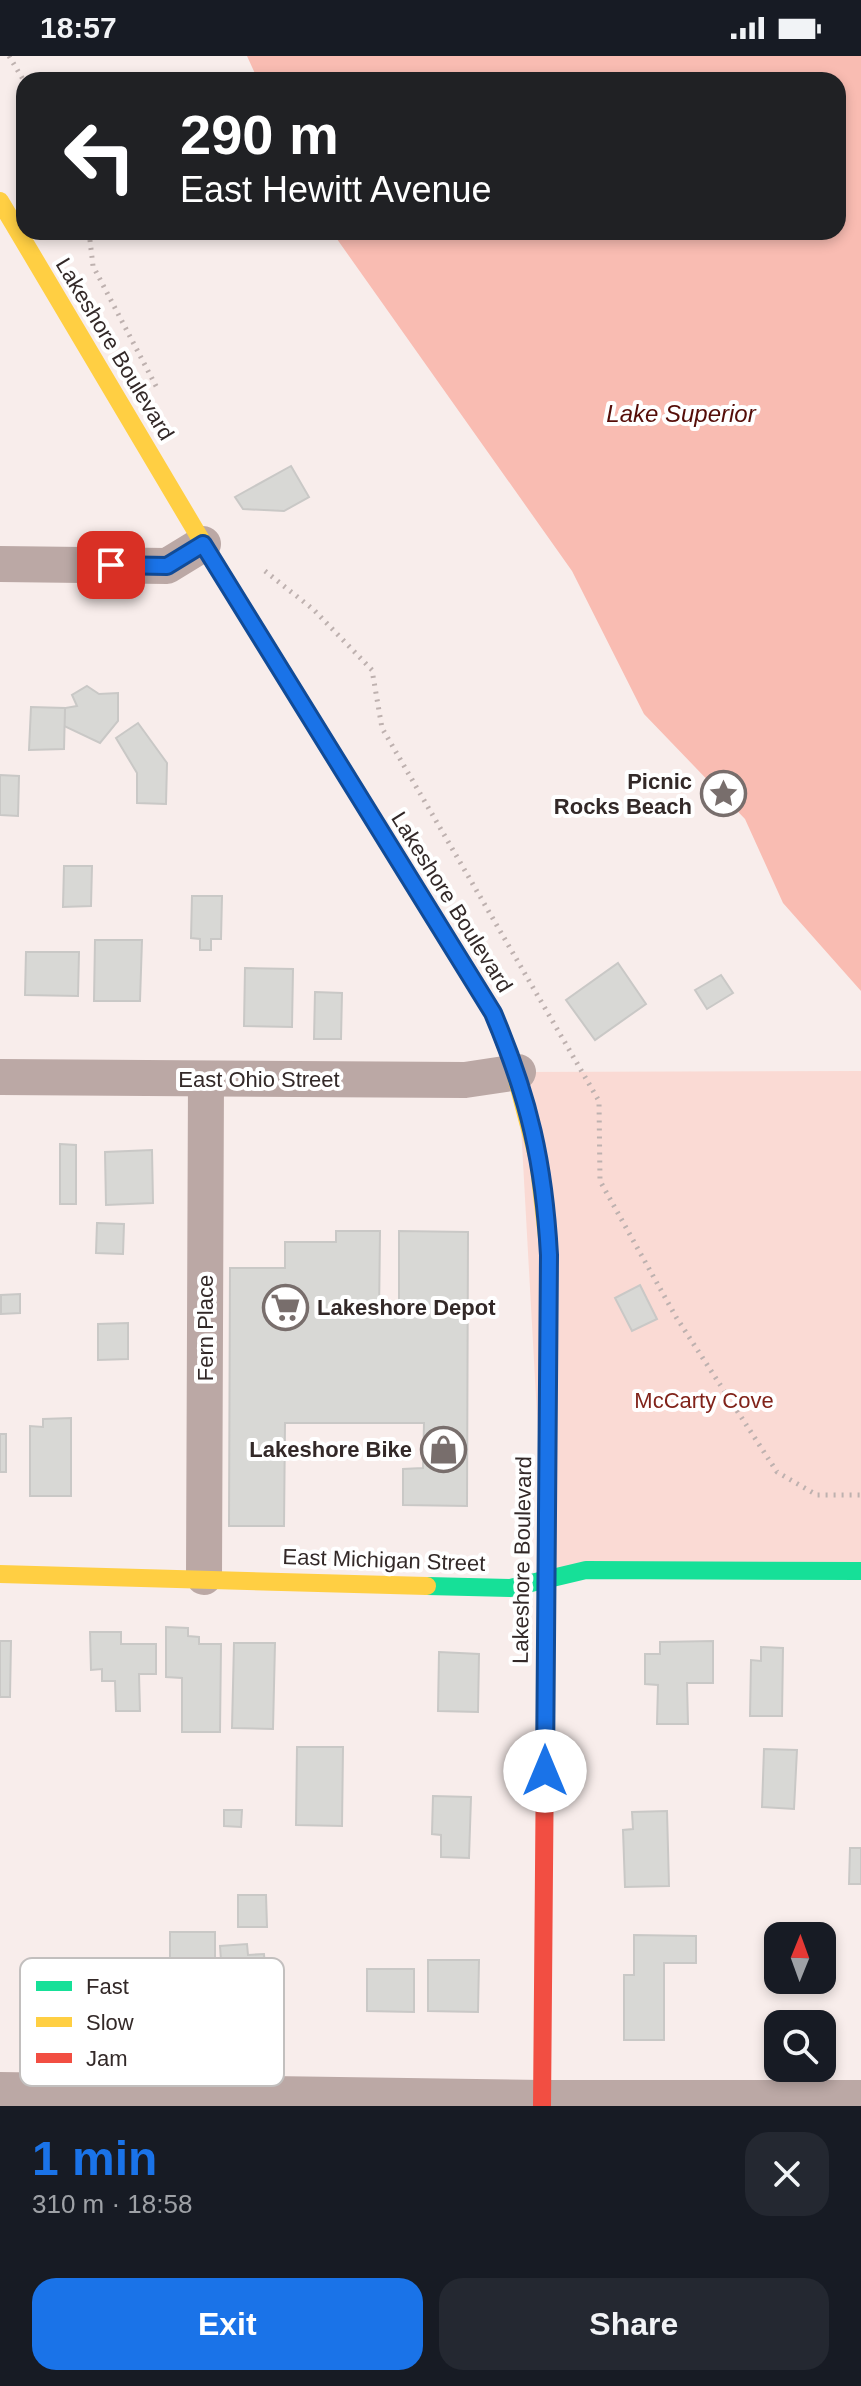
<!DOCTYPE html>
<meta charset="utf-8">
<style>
body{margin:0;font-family:Arial,sans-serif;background:#242831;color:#f1f3f6;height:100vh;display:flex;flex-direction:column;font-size:30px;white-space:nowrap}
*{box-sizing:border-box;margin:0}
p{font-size:26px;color:#9ea1a6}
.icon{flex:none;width:44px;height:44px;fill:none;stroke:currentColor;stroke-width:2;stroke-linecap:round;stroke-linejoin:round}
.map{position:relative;height:2050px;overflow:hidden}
.side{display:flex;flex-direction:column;background:#171b24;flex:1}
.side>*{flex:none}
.banner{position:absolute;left:16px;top:16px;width:830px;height:168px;border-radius:24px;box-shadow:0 4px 12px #0003;background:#202124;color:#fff;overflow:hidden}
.needle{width:52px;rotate:1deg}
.buttons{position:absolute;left:764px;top:1866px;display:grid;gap:16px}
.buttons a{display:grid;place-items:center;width:72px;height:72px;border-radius:16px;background:#171b24;box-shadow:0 4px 12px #0003;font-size:40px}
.pin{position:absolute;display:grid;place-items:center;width:68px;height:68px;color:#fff;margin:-34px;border-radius:16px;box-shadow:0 4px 12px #0006}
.me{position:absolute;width:88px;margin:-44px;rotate:0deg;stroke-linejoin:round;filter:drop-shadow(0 0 6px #0008)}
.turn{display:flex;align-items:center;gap:28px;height:168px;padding:0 32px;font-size:36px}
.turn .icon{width:104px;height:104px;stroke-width:2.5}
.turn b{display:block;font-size:56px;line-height:68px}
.round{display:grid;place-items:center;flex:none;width:84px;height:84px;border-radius:24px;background:#242831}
.head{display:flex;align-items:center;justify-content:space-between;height:136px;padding:0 32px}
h1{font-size:48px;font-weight:700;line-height:60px;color:#1a73e8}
.action{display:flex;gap:16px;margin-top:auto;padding:16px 32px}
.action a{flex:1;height:92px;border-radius:24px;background:#1a73e8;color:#fff;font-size:32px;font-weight:700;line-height:92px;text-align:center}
.action a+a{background:#242831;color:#f1f3f6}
.status{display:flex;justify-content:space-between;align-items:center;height:56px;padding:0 40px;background:#171b24;direction:ltr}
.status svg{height:22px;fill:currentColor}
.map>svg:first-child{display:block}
</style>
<div class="status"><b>18:57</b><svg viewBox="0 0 49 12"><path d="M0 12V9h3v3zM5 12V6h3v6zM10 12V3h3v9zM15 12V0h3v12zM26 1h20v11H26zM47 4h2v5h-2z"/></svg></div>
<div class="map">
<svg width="861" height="2050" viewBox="0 0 861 2050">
<rect width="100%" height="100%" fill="#f8edeb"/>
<!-- green -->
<path fill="#fadad4" d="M861,1015V1515L546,1521L518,1016Z"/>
<!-- water -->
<path fill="#f9bcb2" d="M247,0H861V935L783,847L745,763L644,658L572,515L332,176H838V24H258Z"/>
<!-- building -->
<g fill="#d8d8d5" stroke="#c9c8c6" stroke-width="2">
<path d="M291,410L309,441L284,455L243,453L235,441Z"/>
<path d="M87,630L99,638L118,637V665L100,687L64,670L65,652L77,650L72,639Z"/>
<path d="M31,651L65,652L64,693L29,694Z"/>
<path d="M138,667L167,707L166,748L137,747V717L116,682Z"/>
<path d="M0,719L19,720L18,760L0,759Z"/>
<path d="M64,810H92L91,850L63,851Z"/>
<path d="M192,840H222L221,883H211V894H200V883L191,882Z"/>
<path d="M95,884H142L140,945H94Z"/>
<path d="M26,896H79L78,940L25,939Z"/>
<path d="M618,907L646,948L595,984L566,944Z"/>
<path d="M245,912L293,913L292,971L244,970Z"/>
<path d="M721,919L733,937L707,953L695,934Z"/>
<path d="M315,936L342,937L341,983H314Z"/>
<path d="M60,1088L76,1089V1148H60Z"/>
<path d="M152,1094L153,1147L106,1149L105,1096Z"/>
<path d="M97,1167L124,1168L123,1198L96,1197Z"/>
<path d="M336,1175H380L379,1259H399V1175L468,1176L467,1450L403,1449V1413L423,1412L424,1367H285L284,1470H229L230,1212H285V1186H336Z"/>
<path d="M640,1229L657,1263L632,1275L615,1242Z"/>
<path d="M20,1238V1257L1,1258V1239Z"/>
<path d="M128,1267V1303L98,1304V1268Z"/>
<path d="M71,1362V1440H30V1370L43,1371V1363Z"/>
<rect x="0" y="1378" width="6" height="38"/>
<path d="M166,1571L188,1572V1580L199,1581V1588H221L220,1676H182V1622L166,1621Z"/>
<path d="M90,1576H121V1588H156V1618H139L140,1655H116L115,1625H102V1613L91,1614Z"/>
<path d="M0,1585H11L10,1641H0Z"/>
<path d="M713,1585V1627H687L688,1668H657L658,1629L645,1628V1598H660V1586Z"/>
<path d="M234,1587H275L273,1673L232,1672Z"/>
<path d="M761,1591L783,1592L782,1660H750L751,1604L761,1605Z"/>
<path d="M439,1596L479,1598L478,1656L438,1655Z"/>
<path d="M297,1691H343L342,1770L296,1769Z"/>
<path d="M764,1693L797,1694L794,1753L762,1751Z"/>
<path d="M433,1740L471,1741L469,1802L441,1801V1779L432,1778Z"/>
<path d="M224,1754H242L241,1771L224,1770Z"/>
<path d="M667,1755L669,1830L625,1831L623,1774L633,1773L632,1756Z"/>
<path d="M850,1792H861V1828H849Z"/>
<path d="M238,1839H266L267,1871H238Z"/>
<path d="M170,1876H215V1945H190V1961H170Z"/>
<path d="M634,1879L696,1880V1907H664V1984H624V1919H634Z"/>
<path d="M247,1888L248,1899L264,1898L268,1952L256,1953V1961L225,1963L220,1890Z"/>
<path d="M428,1904H479L478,1956L428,1955Z"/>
<path d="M367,1913H414V1956L367,1955Z"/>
</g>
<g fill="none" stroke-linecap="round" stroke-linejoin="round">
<!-- path -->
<g stroke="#beb1af" stroke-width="5" stroke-dasharray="2 6" stroke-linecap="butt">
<path d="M9,0L24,25"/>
<path d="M89,176L93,210L157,332"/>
<path d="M265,515L314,554L372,614L382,672L599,1045L600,1125L676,1261L777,1416L817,1439H861"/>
</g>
<!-- street -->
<g stroke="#bba8a5" stroke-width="36">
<path d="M0,508L167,510L203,488"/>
<path d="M0,1021L465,1024L518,1016"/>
<path d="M204,1521L206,1023"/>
<path d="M0,2034L542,2042H861"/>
</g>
<!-- fast -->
<path stroke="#16e098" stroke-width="18" d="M427,1530L510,1532L586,1514L861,1515"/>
<!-- slow -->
<g stroke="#ffcf43" stroke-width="18">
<path d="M0,145L210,499"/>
<path d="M513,1009L538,1104L549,1199L546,1577"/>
<path d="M0,1518L427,1530"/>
</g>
<!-- jam -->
<g stroke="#f24e42" stroke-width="18">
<path d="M210,499L493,957L513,1009"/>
<path d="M542,2050L546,1577"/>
</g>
</g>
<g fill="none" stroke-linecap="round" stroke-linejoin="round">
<defs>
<path id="route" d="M111,509L167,510L203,488L493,957C529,1042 544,1107 549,1199L545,1715"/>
</defs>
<!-- route casing -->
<use href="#route" stroke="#114b97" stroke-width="20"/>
<!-- route -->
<use href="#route" stroke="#1a73e8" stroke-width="14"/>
</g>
<!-- icons -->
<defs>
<symbol id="sight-ring" viewBox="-11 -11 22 22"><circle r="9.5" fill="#fff" stroke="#786e6c" stroke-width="1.5"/><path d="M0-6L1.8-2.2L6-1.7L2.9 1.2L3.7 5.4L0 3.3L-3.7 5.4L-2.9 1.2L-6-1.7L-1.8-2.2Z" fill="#786e6c"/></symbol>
<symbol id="supermarket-ring" viewBox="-11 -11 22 22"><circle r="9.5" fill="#fff" stroke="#786e6c" stroke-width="1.5"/><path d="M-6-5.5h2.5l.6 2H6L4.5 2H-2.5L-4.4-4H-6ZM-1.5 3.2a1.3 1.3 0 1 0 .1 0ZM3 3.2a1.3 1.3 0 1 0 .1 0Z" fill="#786e6c"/></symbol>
<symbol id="shop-ring" viewBox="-11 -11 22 22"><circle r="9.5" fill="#fff" stroke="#786e6c" stroke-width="1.5"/><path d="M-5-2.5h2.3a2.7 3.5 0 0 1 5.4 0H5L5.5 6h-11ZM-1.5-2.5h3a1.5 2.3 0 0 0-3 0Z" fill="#786e6c"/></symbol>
</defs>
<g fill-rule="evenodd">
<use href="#sight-ring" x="698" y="712" width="51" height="51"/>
<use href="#supermarket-ring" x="260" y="1226" width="51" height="51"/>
<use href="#shop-ring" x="418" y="1368" width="51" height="51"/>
</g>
<g text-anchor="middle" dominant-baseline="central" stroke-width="8" stroke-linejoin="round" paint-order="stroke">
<!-- street labels -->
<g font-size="22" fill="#332928" stroke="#fff">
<text transform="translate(115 293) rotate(59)">Lakeshore Boulevard</text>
<text transform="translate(452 846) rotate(58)">Lakeshore Boulevard</text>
<text x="259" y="1023">East Ohio Street</text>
<text transform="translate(205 1272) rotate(-90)">Fern Place</text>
<text transform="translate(384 1504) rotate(2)">East Michigan Street</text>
<text transform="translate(522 1504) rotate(-89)">Lakeshore Boulevard</text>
</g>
<!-- poi labels -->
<g font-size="22" font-weight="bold" fill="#332928" stroke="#fff" text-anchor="end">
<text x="692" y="725">Picnic<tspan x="692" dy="25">Rocks Beach</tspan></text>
<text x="317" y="1251" text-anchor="start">Lakeshore Depot</text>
<text x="412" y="1393">Lakeshore Bike</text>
</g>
<!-- park labels -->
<g font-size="22" fill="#81231a" stroke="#fff">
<text x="704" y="1344">McCarty Cove</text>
</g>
<!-- water labels -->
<g font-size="24" font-style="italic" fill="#550d08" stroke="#fff">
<text x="681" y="357">Lake Superior</text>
</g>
</g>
<!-- legend -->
<rect x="20" y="1902" width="264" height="128" rx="12" fill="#fff" stroke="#c2bfbe" stroke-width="2"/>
<rect x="36" y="1925" width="36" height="10" fill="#16e098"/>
<rect x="36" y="1961" width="36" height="10" fill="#ffcf43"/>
<rect x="36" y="1997" width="36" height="10" fill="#f24e42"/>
<g font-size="22" fill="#332928">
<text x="86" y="1938">Fast</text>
<text x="86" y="1974">Slow</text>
<text x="86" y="2010">Jam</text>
</g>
</svg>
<div class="buttons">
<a><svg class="needle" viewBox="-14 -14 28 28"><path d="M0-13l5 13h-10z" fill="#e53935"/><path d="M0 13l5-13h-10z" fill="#9ea1a6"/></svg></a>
<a><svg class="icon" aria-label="search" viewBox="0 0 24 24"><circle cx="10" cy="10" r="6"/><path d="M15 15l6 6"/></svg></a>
</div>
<div class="pin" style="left:111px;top:509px;background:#d93025"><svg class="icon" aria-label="arrive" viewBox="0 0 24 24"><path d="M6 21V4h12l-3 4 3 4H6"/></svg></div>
<svg class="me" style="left:545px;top:1715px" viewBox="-20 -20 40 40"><circle r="19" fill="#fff"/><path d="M0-13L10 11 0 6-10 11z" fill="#1a73e8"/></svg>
<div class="banner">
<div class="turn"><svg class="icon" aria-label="left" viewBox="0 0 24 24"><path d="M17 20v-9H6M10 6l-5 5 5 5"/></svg><div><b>290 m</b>East Hewitt Avenue</div></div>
</div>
</div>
<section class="side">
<div class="head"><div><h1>1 min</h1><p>310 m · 18:58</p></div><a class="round"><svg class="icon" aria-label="close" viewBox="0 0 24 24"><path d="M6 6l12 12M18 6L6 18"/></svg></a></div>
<div class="action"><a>Exit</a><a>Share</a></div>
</section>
